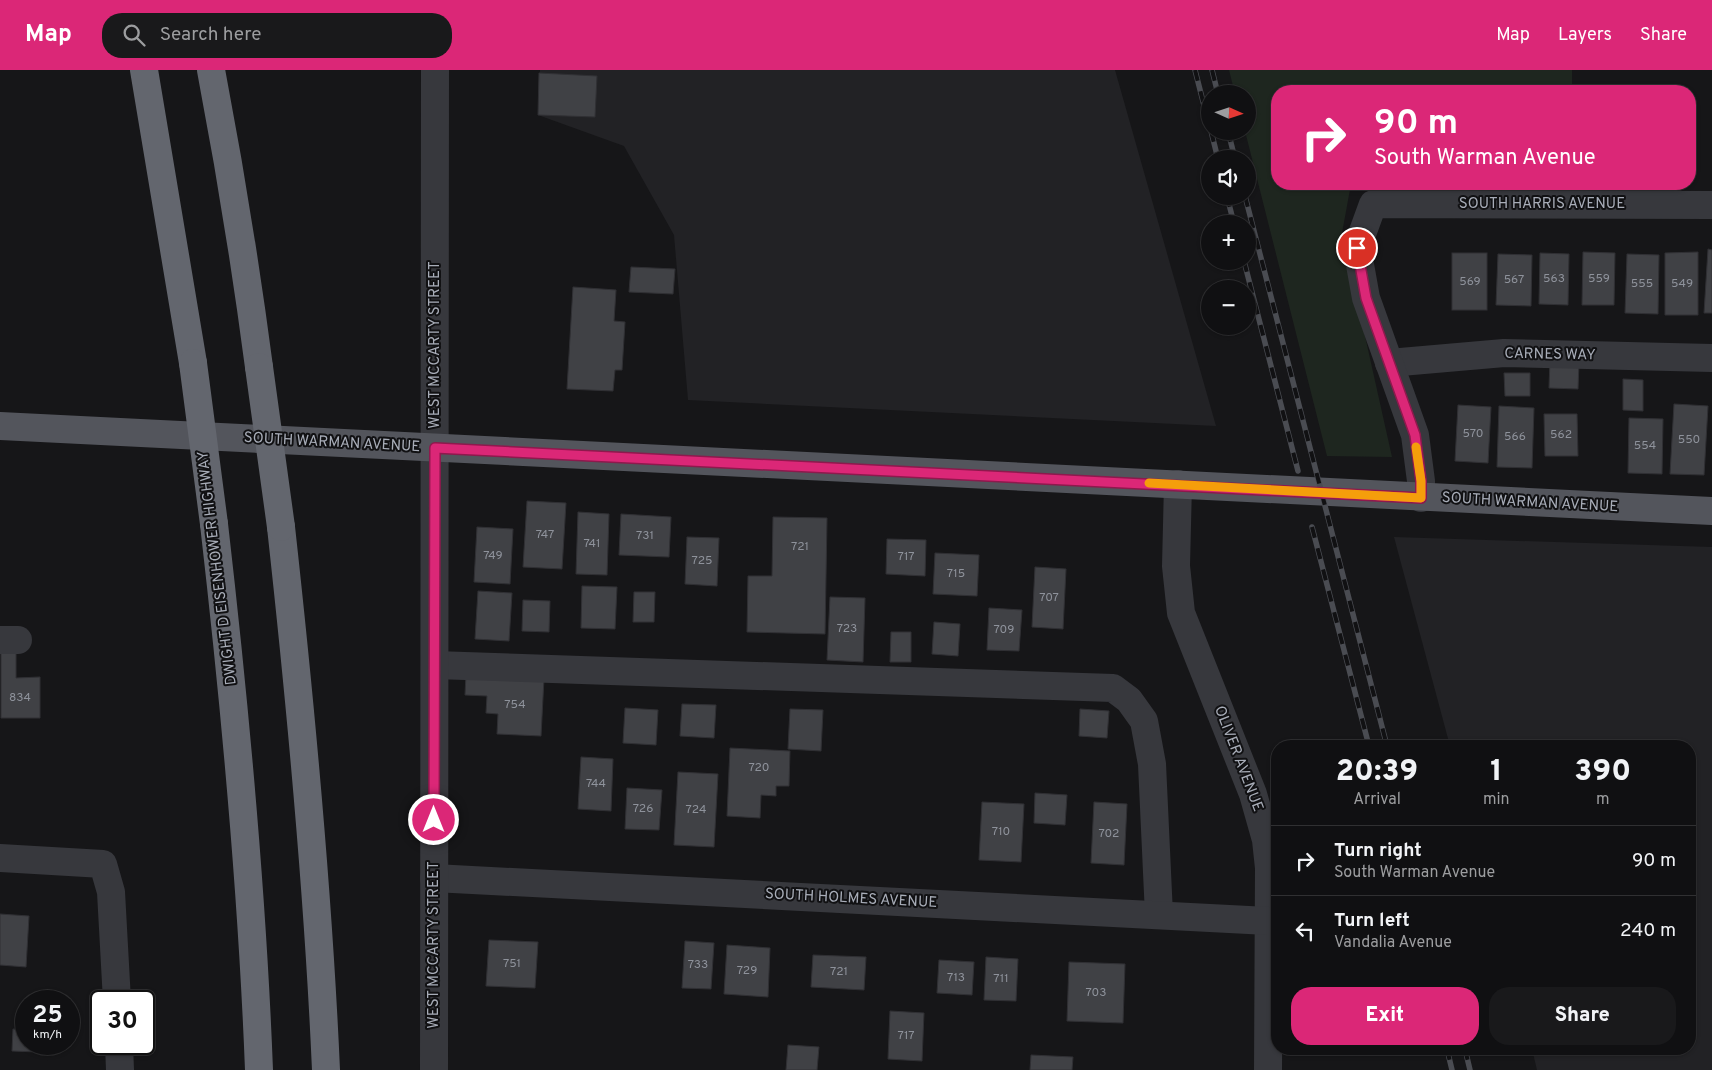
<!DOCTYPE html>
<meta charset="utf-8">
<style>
body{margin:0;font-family:Overpass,sans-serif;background:#19191b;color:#f1f3f6;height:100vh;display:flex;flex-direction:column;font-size:19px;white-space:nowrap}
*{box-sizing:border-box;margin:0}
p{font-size:16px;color:#9c9d9f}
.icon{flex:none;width:28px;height:28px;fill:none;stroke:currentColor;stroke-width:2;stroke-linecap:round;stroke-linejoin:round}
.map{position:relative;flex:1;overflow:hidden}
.details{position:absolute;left:1271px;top:670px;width:425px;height:315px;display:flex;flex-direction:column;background:#101012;border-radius:20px;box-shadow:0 1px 4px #0004,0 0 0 1px #303032}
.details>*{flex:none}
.banner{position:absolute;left:1271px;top:15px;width:425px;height:105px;border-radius:20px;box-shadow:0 1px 4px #0004,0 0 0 1px #303032;background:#db2777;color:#fff;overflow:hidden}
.needle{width:32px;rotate:93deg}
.buttons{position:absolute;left:1201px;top:15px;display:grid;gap:10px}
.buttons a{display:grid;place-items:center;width:55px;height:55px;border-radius:50%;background:#101012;box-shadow:0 1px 4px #0004,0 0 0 1px #303032;font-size:25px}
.speed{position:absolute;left:15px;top:920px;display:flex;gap:10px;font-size:25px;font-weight:700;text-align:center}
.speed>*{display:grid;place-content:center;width:65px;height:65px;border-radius:50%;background:#101012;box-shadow:0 1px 4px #0004,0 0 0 1px #303032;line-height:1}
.speed small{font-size:12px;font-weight:400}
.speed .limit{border:2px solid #111;border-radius:8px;background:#fff;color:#111}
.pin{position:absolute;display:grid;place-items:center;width:42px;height:42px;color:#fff;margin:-21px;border:2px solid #fff;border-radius:50%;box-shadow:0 1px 5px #0007}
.me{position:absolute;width:55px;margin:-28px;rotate:0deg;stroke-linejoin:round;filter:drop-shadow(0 0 4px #0008)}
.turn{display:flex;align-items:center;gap:18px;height:105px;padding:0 20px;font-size:22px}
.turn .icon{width:65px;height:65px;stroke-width:2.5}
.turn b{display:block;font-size:35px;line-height:42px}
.eta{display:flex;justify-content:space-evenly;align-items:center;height:85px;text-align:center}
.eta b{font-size:30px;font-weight:800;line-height:35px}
.cta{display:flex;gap:10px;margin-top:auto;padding:10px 20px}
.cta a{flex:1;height:58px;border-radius:20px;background:#db2777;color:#fff;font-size:20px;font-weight:800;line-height:58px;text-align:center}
.cta a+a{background:#19191b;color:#f1f3f6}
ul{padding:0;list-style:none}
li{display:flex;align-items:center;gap:15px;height:70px;padding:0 20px;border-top:1px solid #303032}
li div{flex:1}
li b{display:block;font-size:19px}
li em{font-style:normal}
header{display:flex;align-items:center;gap:30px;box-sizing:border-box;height:70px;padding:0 25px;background:#db2777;color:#fff}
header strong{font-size:24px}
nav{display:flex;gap:28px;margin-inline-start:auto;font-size:18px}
.search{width:350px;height:45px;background:#19191b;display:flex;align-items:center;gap:12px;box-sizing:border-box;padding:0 18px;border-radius:20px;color:#9c9d9f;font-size:19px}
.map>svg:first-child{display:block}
</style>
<header>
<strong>Map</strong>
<div class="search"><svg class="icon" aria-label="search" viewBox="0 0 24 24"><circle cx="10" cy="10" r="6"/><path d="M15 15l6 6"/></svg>Search here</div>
<nav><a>Map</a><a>Layers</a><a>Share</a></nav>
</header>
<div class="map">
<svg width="1712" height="1000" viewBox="0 0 1712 1000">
<rect width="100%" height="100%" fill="#161618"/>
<!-- built -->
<g fill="#222225">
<path d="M540,0H1115L1216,356L688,330L674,165L624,76L538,45Z"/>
<path d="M1394,467L1712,477V1000H1537L1532,979H1690V676H1450Z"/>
</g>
<!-- green -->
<path fill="#1e261f" d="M1229,0H1572V21H1278V114H1351L1342,163L1392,387L1327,386L1245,61H1248V24H1235Z"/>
<!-- building -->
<g fill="#404145" stroke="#303034">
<path d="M539,3L597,6L595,47L538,45Z"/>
<path d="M1708,179L1712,180V243H1704Z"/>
<path d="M1583,182L1615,183L1614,235H1582Z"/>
<path d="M1698,182V245H1665V183Z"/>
<rect x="1452" y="183" width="35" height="57"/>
<path d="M1540,183L1569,184L1568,235L1539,234Z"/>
<path d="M1498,184L1532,185L1531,236L1496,235Z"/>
<path d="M1627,184L1659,185L1658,244L1625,243Z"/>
<path d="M631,197L675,199L673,224L629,222Z"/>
<path d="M573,217L616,220L614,251L625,252L622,300H615L613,321L567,319Z"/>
<path d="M1550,289L1579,291L1578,319L1549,318Z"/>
<path d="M1504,303H1530V326H1505Z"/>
<path d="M1623,309L1643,310V341L1623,340Z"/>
<path d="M1674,334L1708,336L1704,405L1670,404Z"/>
<path d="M1458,335L1491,337L1488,393L1455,391Z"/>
<path d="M1499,336L1534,338L1532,398L1497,397Z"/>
<path d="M1544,344H1577L1578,386H1545Z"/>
<path d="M1629,348L1663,349L1662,404L1628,403Z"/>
<path d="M527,431L566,433L562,499L523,497Z"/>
<path d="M578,442L609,444L607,505L576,504Z"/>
<path d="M621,444L671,447L669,487L619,485Z"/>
<path d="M773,447L827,448L825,564L747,562L748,506H772Z"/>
<path d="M477,457L513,459L510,514L474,512Z"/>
<path d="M687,467L719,468L717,516L685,514Z"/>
<path d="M887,469L926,470L925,506L886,504Z"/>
<path d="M935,483L979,485L977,526L933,524Z"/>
<path d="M1035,497L1066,499L1063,559L1032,557Z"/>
<path d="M582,516L617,517L615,559L581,558Z"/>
<path d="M478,521L512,523L509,571L475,569Z"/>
<path d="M634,522H655L654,552H633Z"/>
<path d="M830,527L865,528L863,592L827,590Z"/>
<path d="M523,530L550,531L549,562L522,561Z"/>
<path d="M989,538L1022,540L1019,581L987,580Z"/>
<path d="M934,552L960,554L958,586L932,584Z"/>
<path d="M891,562H911V592H890Z"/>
<path d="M1,583H16V608L40,607V648H1Z"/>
<path d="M466,604L544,608L541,666L497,664L498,644L486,643L487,626L465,625Z"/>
<path d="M682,634L716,635L714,668L680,666Z"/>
<path d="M625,638L658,640L656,675L623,673Z"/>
<path d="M790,639L823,640L821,681L788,679Z"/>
<path d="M1080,639L1109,641L1107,668L1079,666Z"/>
<path d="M730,678L790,681L789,716H776V726L761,725L760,748L727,746Z"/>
<path d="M581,687L613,689L611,741L578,739Z"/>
<path d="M678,702L718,704L714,777L674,775Z"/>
<path d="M627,718L662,720L659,760L625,759Z"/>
<path d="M1035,723L1067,725L1065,755L1034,753Z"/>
<path d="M982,732L1024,734L1021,792L979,790Z"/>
<path d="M1094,732L1127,734L1124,795L1091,793Z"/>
<path d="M0,844L29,846L26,897L0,895Z"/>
<path d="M489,870L538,872L535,918L486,916Z"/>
<path d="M685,871L714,873L711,919L682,918Z"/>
<path d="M727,875L770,878L768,927L724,924Z"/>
<path d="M813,885L866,887L864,920L811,917Z"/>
<path d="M986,887L1018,889L1016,931L984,930Z"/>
<path d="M939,890L974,892L972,925L937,923Z"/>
<path d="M1069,892L1125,894L1123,953L1067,951Z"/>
<path d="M890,941L924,943L922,991L888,989Z"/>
<path d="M13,959L26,960V974H38V982L12,981Z"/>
<path d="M788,975L819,977L817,1000H786Z"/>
<path d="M1031,985L1073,987L1072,1000H1030Z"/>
</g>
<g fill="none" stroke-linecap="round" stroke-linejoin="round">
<!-- minor -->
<g stroke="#37383d" stroke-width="28">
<path d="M1389,293L1504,283L1712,288"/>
<path d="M1178,414L1176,496L1181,543L1253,724L1266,770L1269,798L1268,1000"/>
<path d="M1421,428V411L1415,365L1366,228L1357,178L1373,134L1712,135"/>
<path d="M0,570H18"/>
<path d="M435,595L1113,618L1129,630L1144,651L1152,694L1159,845"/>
<path d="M0,788L103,794L111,822L117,931"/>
<path d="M434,808L1268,851"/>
<path d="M119,974L120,1000"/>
<path d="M434,1000L435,0"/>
</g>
<!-- major -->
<path stroke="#53555c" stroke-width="28" d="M0,356L1712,441"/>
<!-- highway -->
<g stroke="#63666e" stroke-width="28">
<path d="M144,0L193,293"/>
<path d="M211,0C230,99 246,198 259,297"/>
<path d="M214,454C235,636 252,818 259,1000"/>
<path d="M281,457C301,638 318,818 326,1000"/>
</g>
<defs>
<g id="rail">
<path d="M1195,0L1210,59"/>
<path d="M1212,0L1218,24"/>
<path d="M1211,61L1218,89"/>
<path d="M1228,61L1235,89"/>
<path d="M1227,126L1234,154"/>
<path d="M1245,126L1387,676"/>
<path d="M1244,191L1298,401"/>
<path d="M1312,457L1369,676"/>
<path d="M1447,979L1452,1000"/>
<path d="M1465,979L1470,1000"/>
</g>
</defs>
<!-- rail casing -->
<use href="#rail" stroke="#4a4c52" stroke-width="5.5"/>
<!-- rail -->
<use href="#rail" stroke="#111113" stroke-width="4" stroke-dasharray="11" stroke-linecap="butt"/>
<!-- highway-bridge -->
<g stroke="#63666e" stroke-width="28">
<path d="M193,293L214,454"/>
<path d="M259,297L281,457"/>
</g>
</g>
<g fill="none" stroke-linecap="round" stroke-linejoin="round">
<defs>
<path id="route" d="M434,750L435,378L1421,428V411L1415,365L1366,228L1357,178"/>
</defs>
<!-- route casing -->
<use href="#route" stroke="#8e194d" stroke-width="12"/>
<!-- route -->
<use href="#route" stroke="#db2777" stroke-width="9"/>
<!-- slow -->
<path stroke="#f59e0b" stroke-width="9" d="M1149,413L1421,428V411L1416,377"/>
</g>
<g text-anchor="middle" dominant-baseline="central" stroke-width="4" stroke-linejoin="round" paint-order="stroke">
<!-- number labels -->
<g font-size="12" fill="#8e929b">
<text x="1554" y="209">563</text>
<text x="1599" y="209">559</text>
<text x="1514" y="210">567</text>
<text x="1470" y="212">569</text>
<text x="1642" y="214">555</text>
<text x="1682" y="214">549</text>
<text x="1473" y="364">570</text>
<text x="1561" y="365">562</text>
<text x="1515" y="367">566</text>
<text x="1689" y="370">550</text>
<text x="1645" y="376">554</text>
<text x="545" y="465">747</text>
<text x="645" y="466">731</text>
<text x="592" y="474">741</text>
<text x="800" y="477">721</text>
<text x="493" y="486">749</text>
<text x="906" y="487">717</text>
<text x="702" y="491">725</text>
<text x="956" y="504">715</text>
<text x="1049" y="528">707</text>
<text x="847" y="559">723</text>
<text x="1004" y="560">709</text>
<text x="20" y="628">834</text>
<text x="515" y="635">754</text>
<text x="759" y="698">720</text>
<text x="596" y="714">744</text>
<text x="643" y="739">726</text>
<text x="696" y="740">724</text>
<text x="1001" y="762">710</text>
<text x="1109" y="764">702</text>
<text x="512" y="894">751</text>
<text x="698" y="895">733</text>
<text x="747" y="901">729</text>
<text x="839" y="902">721</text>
<text x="956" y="908">713</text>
<text x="1001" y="909">711</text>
<text x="1096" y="923">703</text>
<text x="906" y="966">717</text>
</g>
<!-- street labels -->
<g font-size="15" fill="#a8adb8" stroke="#111113">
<text x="1542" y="134">SOUTH HARRIS AVENUE</text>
<text transform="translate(435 275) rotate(-90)">WEST MCCARTY STREET</text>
<text transform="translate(1550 285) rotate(1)">CARNES WAY</text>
<text transform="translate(332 373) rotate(3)">SOUTH WARMAN AVENUE</text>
<text transform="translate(1530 433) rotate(3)">SOUTH WARMAN AVENUE</text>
<text transform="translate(218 498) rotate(-97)">DWIGHT D EISENHOWER HIGHWAY</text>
<text transform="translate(1238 689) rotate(69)">OLIVER AVENUE</text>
<text transform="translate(851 829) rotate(3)">SOUTH HOLMES AVENUE</text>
<text transform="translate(434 875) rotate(-90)">WEST MCCARTY STREET</text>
</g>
</g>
</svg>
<div class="buttons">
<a><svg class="needle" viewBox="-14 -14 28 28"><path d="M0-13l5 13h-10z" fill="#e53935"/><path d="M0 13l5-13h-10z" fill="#9c9d9f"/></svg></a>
<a><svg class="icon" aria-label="sound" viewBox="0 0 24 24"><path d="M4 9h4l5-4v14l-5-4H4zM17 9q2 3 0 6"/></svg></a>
<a>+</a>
<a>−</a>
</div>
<div class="speed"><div>25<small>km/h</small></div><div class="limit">30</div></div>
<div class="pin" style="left:1357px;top:178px;background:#d93025"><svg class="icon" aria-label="arrive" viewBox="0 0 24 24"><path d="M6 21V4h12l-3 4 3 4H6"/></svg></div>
<svg class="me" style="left:434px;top:750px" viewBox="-20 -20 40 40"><circle r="17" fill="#db2777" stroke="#fff" stroke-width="3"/><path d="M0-11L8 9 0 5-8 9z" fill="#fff"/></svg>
<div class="banner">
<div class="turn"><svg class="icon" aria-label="right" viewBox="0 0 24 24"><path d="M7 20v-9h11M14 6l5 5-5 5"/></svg><div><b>90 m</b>South Warman Avenue</div></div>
</div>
<section class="details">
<div class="eta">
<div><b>20:39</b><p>Arrival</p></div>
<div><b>1</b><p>min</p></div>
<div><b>390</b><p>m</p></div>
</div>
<ul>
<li><svg class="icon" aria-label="right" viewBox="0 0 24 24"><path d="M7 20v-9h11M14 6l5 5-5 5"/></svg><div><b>Turn right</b><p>South Warman Avenue</p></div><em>90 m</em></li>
<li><svg class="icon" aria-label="left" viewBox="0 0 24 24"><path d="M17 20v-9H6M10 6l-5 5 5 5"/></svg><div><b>Turn left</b><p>Vandalia Avenue</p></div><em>240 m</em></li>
</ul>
<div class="cta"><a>Exit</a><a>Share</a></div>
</section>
</div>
